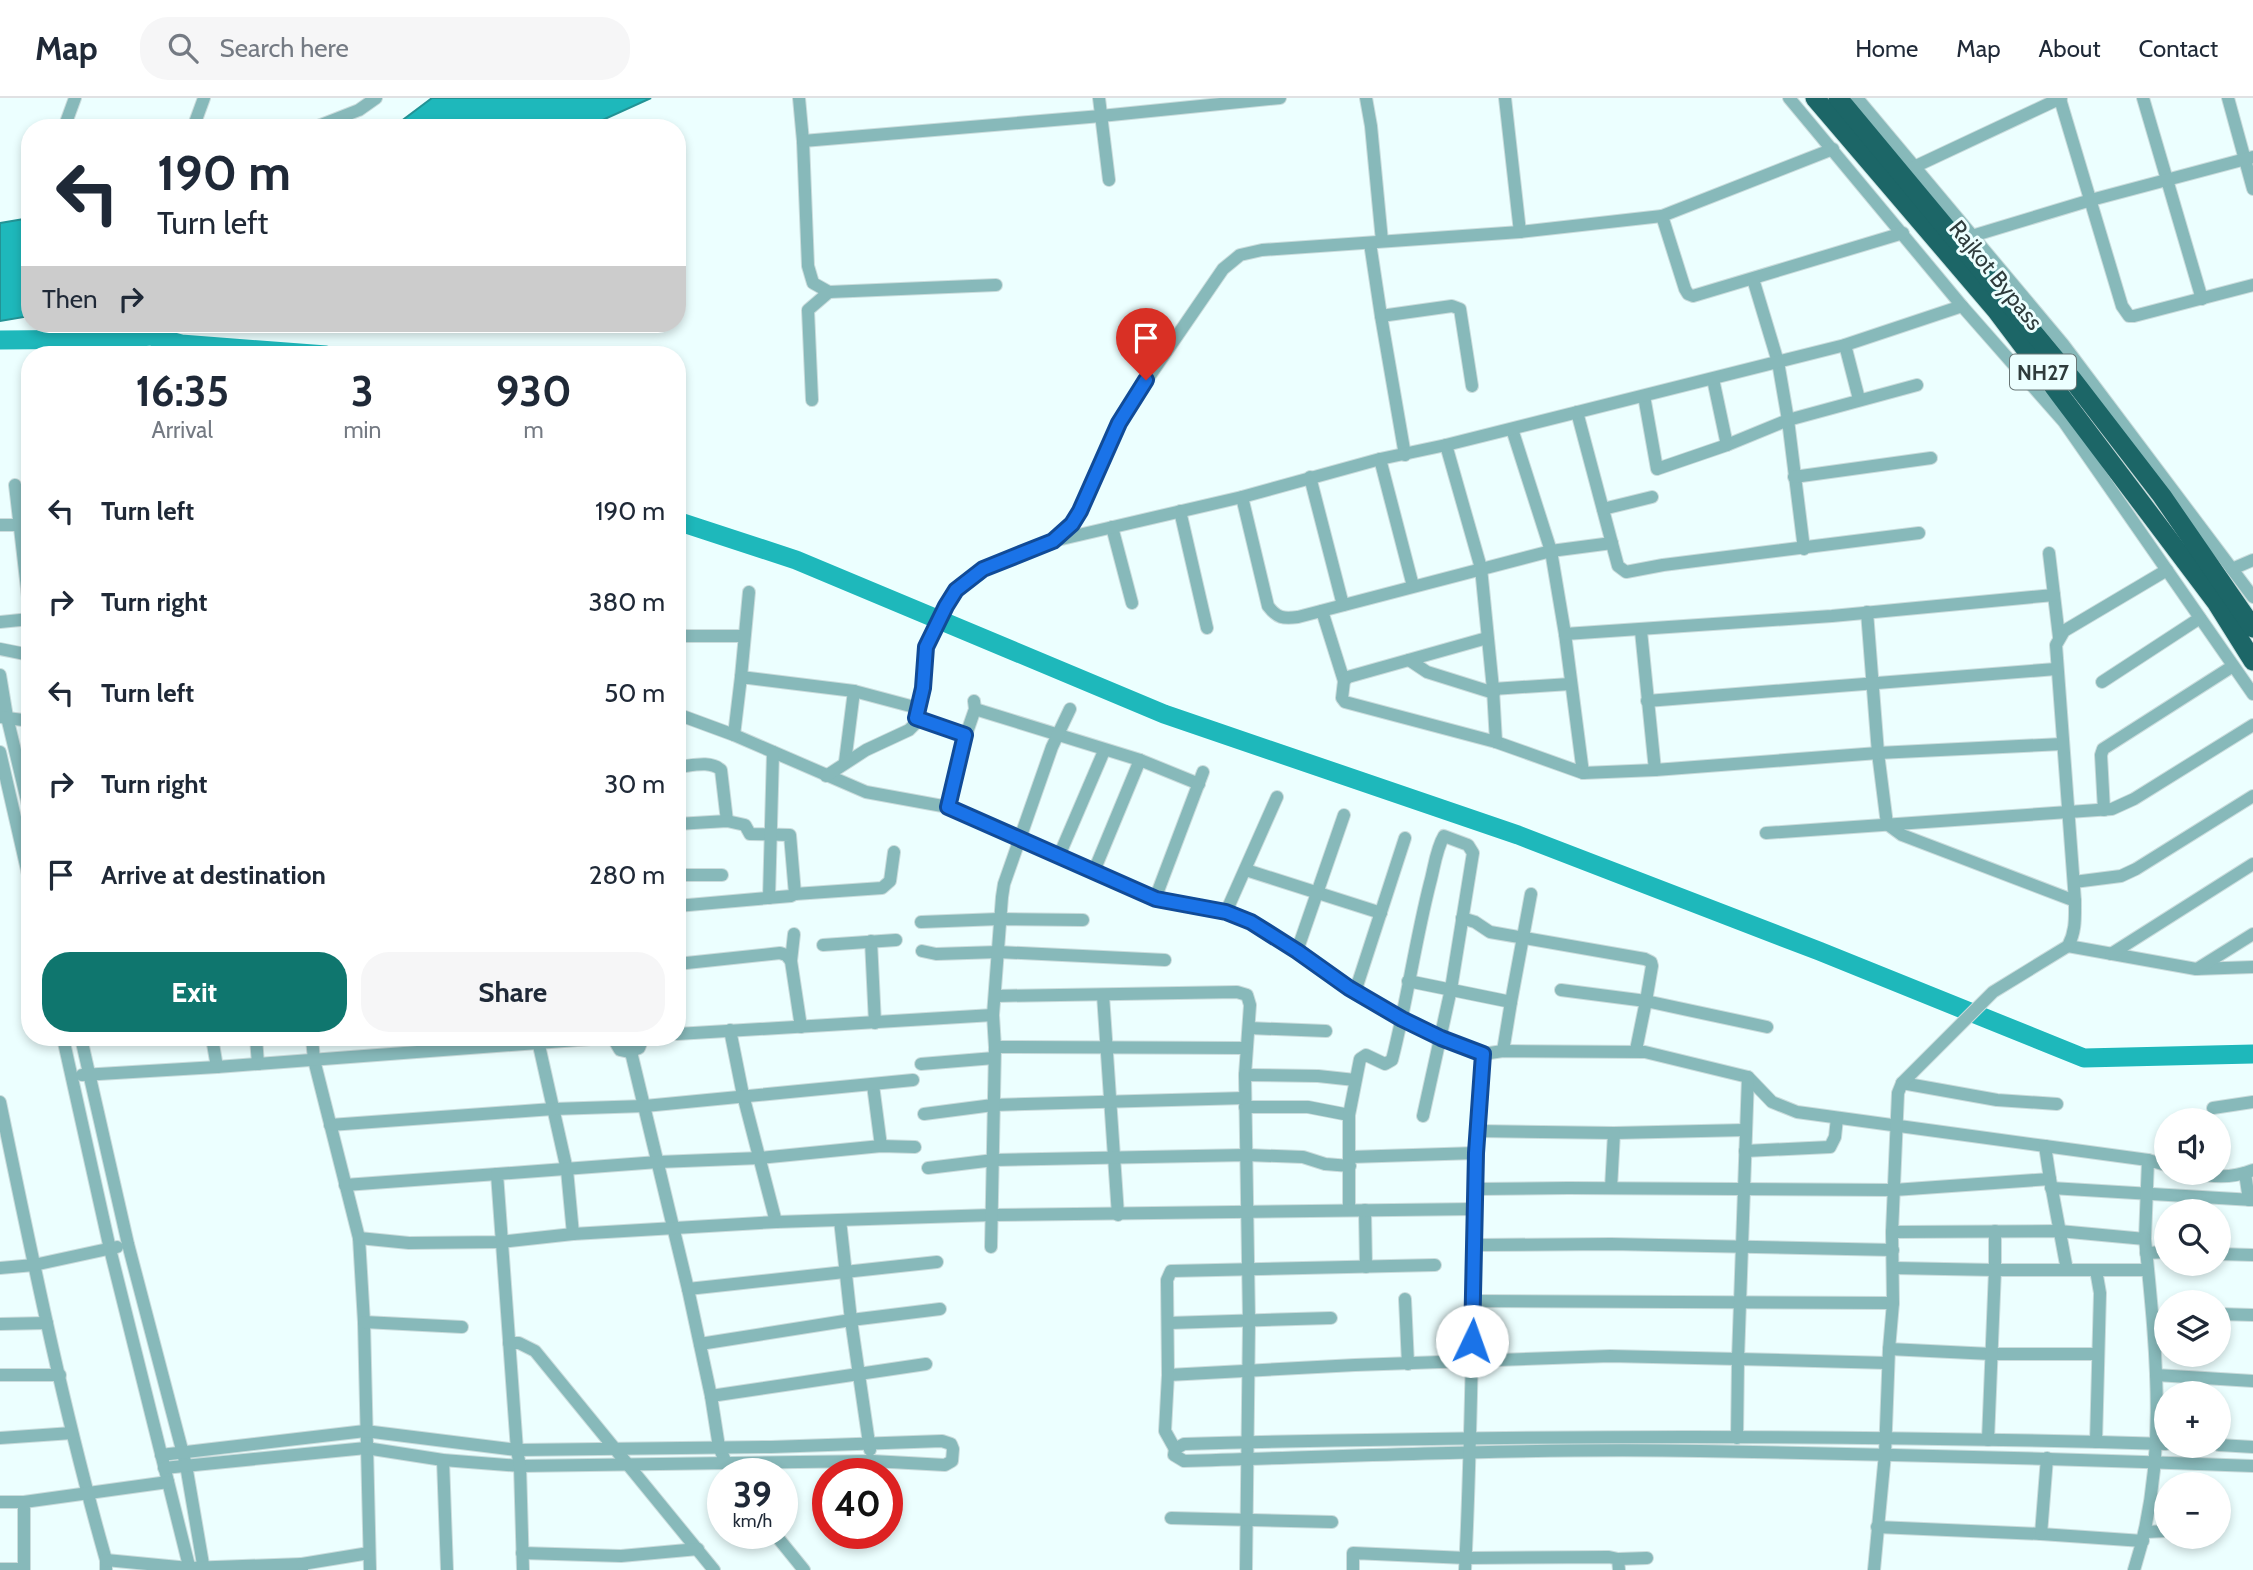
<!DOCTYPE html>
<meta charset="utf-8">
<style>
body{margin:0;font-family:Cabin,sans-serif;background:#f6f6f7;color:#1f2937;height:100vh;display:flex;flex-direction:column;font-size:26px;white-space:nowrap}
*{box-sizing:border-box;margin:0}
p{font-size:23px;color:#747a83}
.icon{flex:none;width:38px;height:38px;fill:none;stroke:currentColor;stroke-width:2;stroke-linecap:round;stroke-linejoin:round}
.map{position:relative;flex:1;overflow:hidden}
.drawer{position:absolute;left:21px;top:248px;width:665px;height:700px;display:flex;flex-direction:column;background:#fff;border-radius:28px;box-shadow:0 4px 10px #0003}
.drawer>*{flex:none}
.guide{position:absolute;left:21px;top:21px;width:665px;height:214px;border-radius:28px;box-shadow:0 4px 10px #0003;background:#fff;color:#1f2937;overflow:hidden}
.fabs{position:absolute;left:2154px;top:1010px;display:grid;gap:14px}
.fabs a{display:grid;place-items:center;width:77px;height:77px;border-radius:50%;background:#fff;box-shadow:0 4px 10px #0003;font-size:35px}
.speed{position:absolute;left:707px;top:1360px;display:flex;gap:14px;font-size:35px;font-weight:700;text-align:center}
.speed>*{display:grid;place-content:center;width:91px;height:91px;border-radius:50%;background:#fff;box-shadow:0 4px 10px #0003;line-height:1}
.speed small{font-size:18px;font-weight:400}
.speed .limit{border:10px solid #d22;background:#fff;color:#111}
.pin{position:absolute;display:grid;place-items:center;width:60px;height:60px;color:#fff;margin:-72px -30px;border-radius:50% 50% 50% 0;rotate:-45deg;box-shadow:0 0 7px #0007}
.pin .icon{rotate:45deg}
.me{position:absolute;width:77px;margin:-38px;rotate:3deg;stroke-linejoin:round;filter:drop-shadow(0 0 5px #0008)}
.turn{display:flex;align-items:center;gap:24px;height:147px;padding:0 21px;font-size:32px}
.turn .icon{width:91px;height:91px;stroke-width:2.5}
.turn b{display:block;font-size:49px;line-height:60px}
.then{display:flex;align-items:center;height:66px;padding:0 21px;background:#0003;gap:14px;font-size:26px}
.eta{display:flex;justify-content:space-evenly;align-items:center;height:119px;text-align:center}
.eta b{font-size:42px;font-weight:700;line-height:49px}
.button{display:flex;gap:14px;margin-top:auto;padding:14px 21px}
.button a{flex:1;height:80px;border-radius:28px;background:#0f766e;color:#fff;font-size:28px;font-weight:700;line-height:80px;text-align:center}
.button a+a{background:#f6f6f7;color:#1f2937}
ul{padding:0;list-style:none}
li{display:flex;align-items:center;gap:21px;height:91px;padding:0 21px}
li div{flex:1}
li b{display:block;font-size:26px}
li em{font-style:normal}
header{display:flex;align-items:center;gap:42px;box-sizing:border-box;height:98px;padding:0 35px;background:#fff;border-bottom:2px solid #e0e1e3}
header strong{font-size:33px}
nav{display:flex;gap:38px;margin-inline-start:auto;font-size:24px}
.search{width:490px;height:63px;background:#f6f6f7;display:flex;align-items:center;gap:18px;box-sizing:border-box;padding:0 24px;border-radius:28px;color:#747a83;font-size:26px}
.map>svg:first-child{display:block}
</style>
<header>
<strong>Map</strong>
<div class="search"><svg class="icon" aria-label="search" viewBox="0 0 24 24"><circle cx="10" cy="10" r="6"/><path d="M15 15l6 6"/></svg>Search here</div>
<nav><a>Home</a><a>Map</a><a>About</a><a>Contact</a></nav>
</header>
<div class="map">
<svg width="2253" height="1472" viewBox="0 0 2253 1472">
<rect width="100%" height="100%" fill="#ecffff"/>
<!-- water -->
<g fill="#1eb8bb" stroke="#239395" stroke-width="2">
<path d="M432,0H651L585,30H392Z"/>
<path d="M30,120V218L0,223V125Z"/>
</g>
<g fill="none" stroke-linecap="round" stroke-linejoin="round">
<!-- river -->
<g stroke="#1eb8bb" stroke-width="19">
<path d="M0,242L119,241L151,238L181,246L326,257"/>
<path d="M677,423L796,462L1164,616L1518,737L1819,853L2084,960L2253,956"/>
</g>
<defs>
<g id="minor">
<path d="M799,0L803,43L808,168L813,185L829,194L996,187"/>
<path d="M1099,0L1109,82"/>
<path d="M1366,0L1371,28L1382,143"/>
<path d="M1505,0L1520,134"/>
<path d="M1789,0L1962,208L2064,324L2253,596"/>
<path d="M1857,0L2063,246L2253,499"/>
<path d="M2143,0L2202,201"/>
<path d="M2228,0L2253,91"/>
<path d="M2060,1L2122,208L2129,218H2134L2253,187"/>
<path d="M64,30L75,0"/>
<path d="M193,30L204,0"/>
<path d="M313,30L359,12L376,0"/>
<path d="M803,43L1101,18L1280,0"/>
<path d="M1914,69L2061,0"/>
<path d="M1662,118L1685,191L1688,196L1693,198L1903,135"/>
<path d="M1972,138L2091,102L2253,59"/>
<path d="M1370,145L1381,218L1405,357"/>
<path d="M1753,181L1778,264L1788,322L1804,451"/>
<path d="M1381,218L1452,208L1460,211L1472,288"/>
<path d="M1845,247L1859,301"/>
<path d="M1713,281L1727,347"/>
<path d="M1644,298L1657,371L1727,347L1788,322L1917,287"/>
<path d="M812,302L808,212L829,194"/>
<path d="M1577,314L1618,468L1626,474L1663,467L1919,435"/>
<path d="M1512,331L1551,453L1565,536L1583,675L1655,672"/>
<path d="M1446,347L1481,470L1493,591L1570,586"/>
<path d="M1380,361L1413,488"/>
<path d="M1310,379L1343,507"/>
<path d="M1794,379L1931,360"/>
<path d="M15,387L30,516"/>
<path d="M1242,399L1268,508C1277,520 1283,521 1298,519L1551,453L1612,445"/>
<path d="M1603,411L1652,399"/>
<path d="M1180,413L1207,530"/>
<path d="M0,427H21"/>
<path d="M1112,429L1132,505"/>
<path d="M1057,440L1072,426L1080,413L1119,325L1131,305L1223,171L1240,157L1262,152L1520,134L1662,118L1833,51"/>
<path d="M2049,455L2059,539"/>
<path d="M2232,471L2253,462"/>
<path d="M1322,513L1344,583"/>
<path d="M1867,514L1878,655L1887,726L1902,737L2075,803"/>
<path d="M0,524L30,521"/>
<path d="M1641,533L1655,672L1878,655L2062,646"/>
<path d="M1565,536L1832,518L2054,497"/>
<path d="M677,538H744"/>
<path d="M1487,540L1348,579L1344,583L1342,600L1345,604L1496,644L1583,675"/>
<path d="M0,551L30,557"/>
<path d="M1409,562L1427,574L1494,595"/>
<path d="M0,577L7,619L30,715"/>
<path d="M741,579L749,494"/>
<path d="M2102,584L2200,520"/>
<path d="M1493,591L1496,644"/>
<path d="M1647,603L2056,571"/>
<path d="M975,611L1140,662L1199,686"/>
<path d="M677,616L734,637L866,694L948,709L1155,801L1226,814L1251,824L1297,853L1349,890L1402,921L1441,940L1483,956L1503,953L1645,954L1748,979L1772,1004L1797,1014L2045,1048L2050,1081"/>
<path d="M0,619L30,623"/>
<path d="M916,620L966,637"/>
<path d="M734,637L741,579L854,593L918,610"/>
<path d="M0,654L30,785"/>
<path d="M845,664L854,593"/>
<path d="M677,669C691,668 710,662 721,672L727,723"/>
<path d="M826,678L866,652L909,632L914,627L923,590L926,549L946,508L956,492L983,471L1053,443L1242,399L1380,361L1446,347L1845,247L1962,208"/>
<path d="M948,709L966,637L975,611L974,603"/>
<path d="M2104,712L2101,657L2103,651L2233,568"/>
<path d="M677,726L727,723L745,727L750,736L790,737L795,796"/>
<path d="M1766,735L2112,711L2134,701L2253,627"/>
<path d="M1059,758L1104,653"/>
<path d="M1246,772L1381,815"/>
<path d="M1094,773L1140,662"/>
<path d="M677,777H722"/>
<path d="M2074,784L2121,778L2136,771L2253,698"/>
<path d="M769,800L773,654"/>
<path d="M1155,801L1203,674"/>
<path d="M677,808L791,798L795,796L882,790L890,783L894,754"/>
<path d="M1226,814L1277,699"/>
<path d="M1462,820L1475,824L1490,834L1645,861L1651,864L1652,868L1646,903L1561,892"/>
<path d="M921,824L999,821L1083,822"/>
<path d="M871,843L875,925"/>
<path d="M823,847L896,842"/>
<path d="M2068,848L2196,871L2253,869"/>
<path d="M922,853L936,856L998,854L1165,862"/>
<path d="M1297,853L1344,717"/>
<path d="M2111,856L2253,766"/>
<path d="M791,863L794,836"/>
<path d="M677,866L780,855L786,857L791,863L801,929"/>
<path d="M2197,871L2253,836"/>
<path d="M1408,883L1511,904L1503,953"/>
<path d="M1355,894L1405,740"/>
<path d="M1103,897L1118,1117"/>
<path d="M995,898L1237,894L1247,897L1250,907L1245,977L1249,1223L1246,1472"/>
<path d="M1511,904L1531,796"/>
<path d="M1249,930L1326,933"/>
<path d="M730,932L743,997L776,1124"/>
<path d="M677,936L993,917"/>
<path d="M63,940L110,1151L190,1472"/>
<path d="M81,940L128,1146L186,1367L204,1472"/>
<path d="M212,940L217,969"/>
<path d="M256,940L258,966"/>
<path d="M312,940L314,962L359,1140L364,1224L370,1472"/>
<path d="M613,940L620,952L629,954L639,950L643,940"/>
<path d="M538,943L567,1072L573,1136"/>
<path d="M995,949L1245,950"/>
<path d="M1636,952L1646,903L1767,929"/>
<path d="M631,954L688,1191L711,1298L719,1349L731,1376"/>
<path d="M921,966L994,960"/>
<path d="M82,977L217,969L604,940"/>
<path d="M1245,977L1318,978L1355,982"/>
<path d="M1902,985L1997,1002L2057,1006"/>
<path d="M873,987L881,1048"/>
<path d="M0,1004C32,1158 63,1311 106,1462V1472"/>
<path d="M1245,1009H1308L1349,1017"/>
<path d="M2213,1010L2253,1004"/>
<path d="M924,1016L993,1007L1245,1000"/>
<path d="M330,1027L553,1011L645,1008L913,982"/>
<path d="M1477,1033L1614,1035L1745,1032"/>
<path d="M2045,1048L2148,1062"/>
<path d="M1745,1053L1830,1049L1835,1039L1837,1020"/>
<path d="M1350,1059L1476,1055"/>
<path d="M928,1070L994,1062L1247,1057L1303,1059L1325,1066L1350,1068"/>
<path d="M2193,1074C2213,1080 2233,1080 2253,1072"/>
<path d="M2245,1075L2249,1102"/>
<path d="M345,1087L497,1076"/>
<path d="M1611,1090L1614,1035"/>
<path d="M2051,1090L2253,1102"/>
<path d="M1476,1091L1568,1090L1894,1092L2050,1081L2067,1172"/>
<path d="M1349,1112V1017L1360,961L1366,957L1385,966L1392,962C1407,904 1415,844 1430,785C1434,771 1436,751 1444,738L1468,747L1473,755L1451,891L1423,1018"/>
<path d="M1365,1112L1366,1169"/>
<path d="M840,1122L851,1222L870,1352"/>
<path d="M1892,1134L2059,1133L2145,1141L2148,1062L2166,1067"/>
<path d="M359,1140L409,1145L500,1144L573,1136L776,1124L992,1117L1475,1111"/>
<path d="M1475,1147L1611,1146L1893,1152"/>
<path d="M991,1149L995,949L993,917L1002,799L1004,786L1052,649L1070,611"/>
<path d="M2146,1155L2166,1154"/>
<path d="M2219,1156L2253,1157"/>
<path d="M0,1170L34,1167L117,1149"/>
<path d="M1894,1170L1995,1172V1133"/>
<path d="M2096,1172L2100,1195L2096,1344"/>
<path d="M688,1191L937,1164"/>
<path d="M1405,1201L1408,1266"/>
<path d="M1474,1203L1893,1205"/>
<path d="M2219,1216L2253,1217"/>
<path d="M364,1224L462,1229"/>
<path d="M1168,1225L1331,1220"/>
<path d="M0,1226L47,1225"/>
<path d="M509,1245H519L535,1253L714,1472"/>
<path d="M700,1246L851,1222L940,1211"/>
<path d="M1889,1251L1991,1256H2097"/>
<path d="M0,1277H60"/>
<path d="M1168,1277L1355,1267L1610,1258L1738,1261L1748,979"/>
<path d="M2156,1277L2253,1283"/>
<path d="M711,1298L926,1266"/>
<path d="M0,1340L72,1335"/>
<path d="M1737,1340L1738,1261L1888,1265"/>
<path d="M1988,1342L1995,1172H2147"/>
<path d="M2166,1346C1839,1336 1511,1337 1184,1346L1175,1351L1174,1357L1184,1363C1356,1358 1528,1350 1700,1353C1884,1356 2069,1361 2253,1368"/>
<path d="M2219,1347L2253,1349"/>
<path d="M1175,1351L1165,1333L1168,1277L1167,1182L1171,1173L1435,1167"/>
<path d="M161,1357L365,1333L517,1352L771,1349L942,1343L951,1346L953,1351L952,1363L945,1367L872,1363L520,1368L443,1362L366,1350L164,1370"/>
<path d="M443,1362L447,1472"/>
<path d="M0,1404H24"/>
<path d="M1171,1420L1332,1424"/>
<path d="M1877,1429L2041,1436L2143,1443"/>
<path d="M2146,1434L2166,1433"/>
<path d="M774,1435L804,1472"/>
<path d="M2041,1436L2047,1360"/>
<path d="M522,1455L621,1458L698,1451"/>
<path d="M1618,1461L1647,1460"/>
<path d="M106,1462L189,1470L302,1466V1472"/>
<path d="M302,1466L369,1455"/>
<path d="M0,1471H24"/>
<path d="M24,1472V1404L168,1384"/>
<path d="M523,1472L520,1368L517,1352L497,1076L658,1064L760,1060L881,1048L915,1049"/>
<path d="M1353,1472V1455L1466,1460L1609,1459L1618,1461L1619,1472"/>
<path d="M1465,1472C1474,1300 1471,1128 1483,956"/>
<path d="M1874,1472L1885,1356L1889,1251L1893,1205L1892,1134L1898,995L1902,985L1993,894L2068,848C2076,833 2075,820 2075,803L2056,547L2064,533L2167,472"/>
<path d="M2134,1472C2169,1364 2156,1252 2145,1141"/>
</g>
<g id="highway">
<path d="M1815,0L1996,212L2216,504L2253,563"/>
<path d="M1838,0L2072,281L2162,398L2253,530"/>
</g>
</defs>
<!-- minor casing -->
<use href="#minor" stroke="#cadcdc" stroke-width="14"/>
<!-- highway casing -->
<use href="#highway" stroke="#cadcdc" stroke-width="21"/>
<!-- minor -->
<use href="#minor" stroke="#87b9ba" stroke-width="12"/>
<!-- highway -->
<use href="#highway" stroke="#1c6667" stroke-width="19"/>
</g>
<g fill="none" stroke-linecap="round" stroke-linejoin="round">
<defs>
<path id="route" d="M1146,282L1119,325L1080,413L1072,426L1053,443L983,471L956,492L946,508L926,549L923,590L916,620L965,637L948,709L1156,801L1226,814L1251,824L1297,853L1349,890L1402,921L1441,940L1483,956L1476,1055L1472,1243"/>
</defs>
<!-- route casing -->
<use href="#route" stroke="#114b97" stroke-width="18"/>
<!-- route -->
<use href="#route" stroke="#1a73e8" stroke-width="12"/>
</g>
<g text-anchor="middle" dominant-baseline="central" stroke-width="6" stroke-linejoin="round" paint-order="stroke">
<!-- shield labels -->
<rect fill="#ecffff" stroke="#687676" stroke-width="2" x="2010" y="256.5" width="66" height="35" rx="5"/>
<g font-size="21" font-weight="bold" fill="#2f3c3c">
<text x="2043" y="274">NH27</text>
</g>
<!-- street labels -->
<g font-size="23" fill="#2f3c3c" stroke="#ecffff">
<text transform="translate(1996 177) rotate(51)">Rajkot Bypass</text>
</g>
</g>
</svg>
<div class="fabs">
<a><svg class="icon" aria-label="sound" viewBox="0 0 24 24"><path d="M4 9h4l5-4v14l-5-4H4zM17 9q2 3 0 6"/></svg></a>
<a><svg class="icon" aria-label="search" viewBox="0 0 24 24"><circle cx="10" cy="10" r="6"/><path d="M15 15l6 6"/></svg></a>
<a><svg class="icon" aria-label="layers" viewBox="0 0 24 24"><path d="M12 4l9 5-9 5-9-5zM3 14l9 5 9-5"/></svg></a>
<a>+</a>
<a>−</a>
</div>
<div class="speed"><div>39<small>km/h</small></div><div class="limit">40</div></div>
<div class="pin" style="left:1146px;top:282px;background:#d93025"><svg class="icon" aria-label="arrive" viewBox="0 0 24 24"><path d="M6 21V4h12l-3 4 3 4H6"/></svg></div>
<svg class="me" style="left:1472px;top:1243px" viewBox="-20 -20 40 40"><circle r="19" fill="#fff"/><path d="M0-13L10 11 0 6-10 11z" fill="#1a73e8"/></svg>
<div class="guide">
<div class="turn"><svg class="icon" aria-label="left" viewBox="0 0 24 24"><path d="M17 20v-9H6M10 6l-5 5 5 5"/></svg><div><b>190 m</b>Turn left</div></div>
<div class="then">Then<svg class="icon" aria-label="right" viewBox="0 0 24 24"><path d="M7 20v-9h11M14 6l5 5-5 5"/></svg></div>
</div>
<section class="drawer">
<div class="eta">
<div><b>16:35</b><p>Arrival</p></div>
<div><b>3</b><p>min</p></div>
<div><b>930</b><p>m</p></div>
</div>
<ul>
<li><svg class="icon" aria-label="left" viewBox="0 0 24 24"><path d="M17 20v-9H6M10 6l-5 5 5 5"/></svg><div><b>Turn left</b></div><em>190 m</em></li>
<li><svg class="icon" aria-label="right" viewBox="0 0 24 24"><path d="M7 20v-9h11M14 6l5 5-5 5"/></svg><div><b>Turn right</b></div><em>380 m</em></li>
<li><svg class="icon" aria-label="left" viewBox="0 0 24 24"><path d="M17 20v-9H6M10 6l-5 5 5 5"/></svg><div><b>Turn left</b></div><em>50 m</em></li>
<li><svg class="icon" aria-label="right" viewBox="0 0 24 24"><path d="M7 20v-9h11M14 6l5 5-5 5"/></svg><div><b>Turn right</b></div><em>30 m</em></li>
<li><svg class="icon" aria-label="arrive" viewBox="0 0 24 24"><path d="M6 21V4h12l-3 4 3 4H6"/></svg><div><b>Arrive at destination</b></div><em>280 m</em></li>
</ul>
<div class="button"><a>Exit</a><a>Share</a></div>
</section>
</div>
